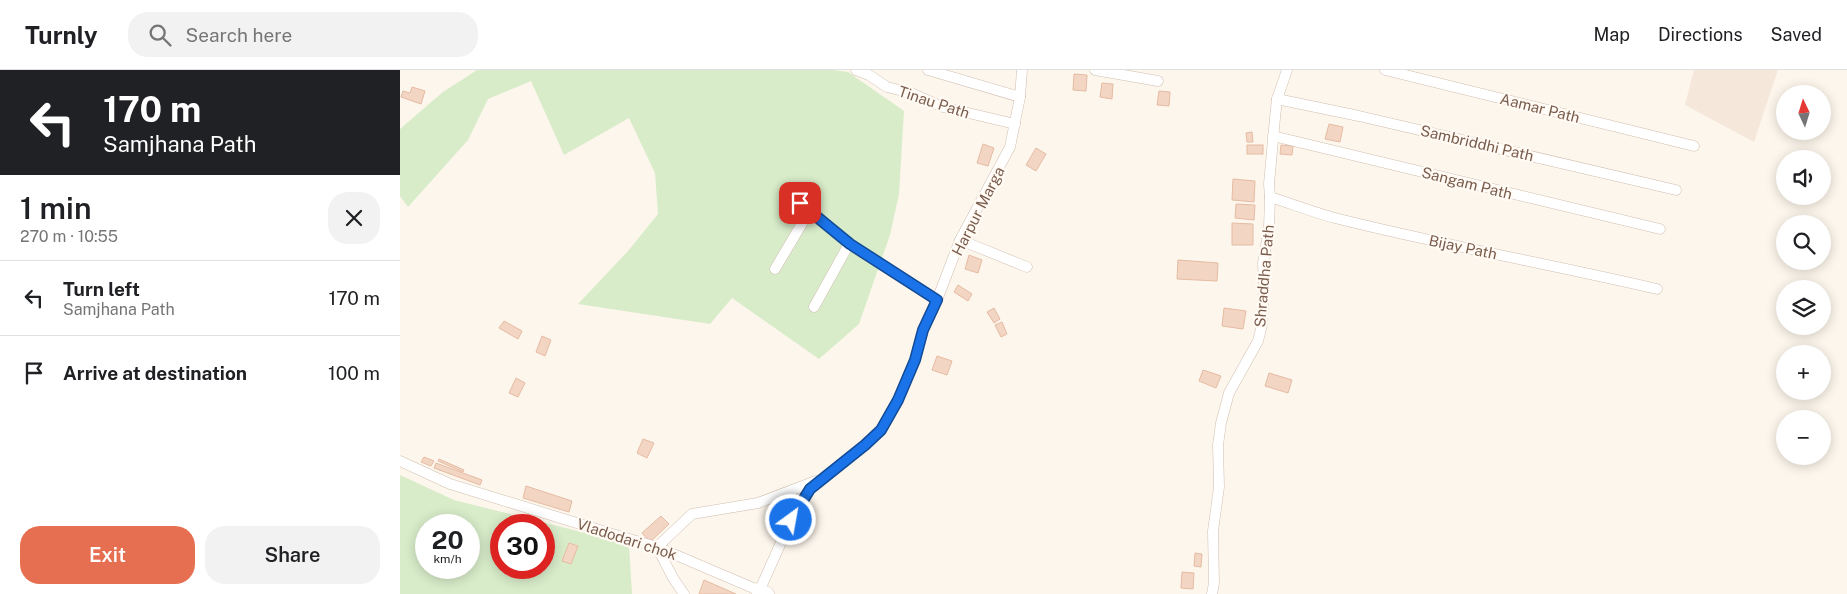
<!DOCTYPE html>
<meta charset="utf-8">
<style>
body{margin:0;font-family:"Public Sans",sans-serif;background:#f2f2f2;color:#202124;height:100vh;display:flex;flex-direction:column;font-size:19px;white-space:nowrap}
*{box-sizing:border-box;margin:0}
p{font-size:16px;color:#757577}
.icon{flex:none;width:28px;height:28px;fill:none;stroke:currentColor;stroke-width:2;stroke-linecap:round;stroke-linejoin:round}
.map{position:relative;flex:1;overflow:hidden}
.side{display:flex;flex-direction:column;background:#fff;width:400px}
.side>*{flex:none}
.banner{background:#202124;color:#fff;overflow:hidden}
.needle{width:32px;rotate:356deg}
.fabs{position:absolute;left:1376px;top:15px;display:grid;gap:10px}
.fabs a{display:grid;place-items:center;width:55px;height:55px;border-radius:50%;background:#fff;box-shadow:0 2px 12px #0003;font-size:25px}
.speed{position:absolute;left:15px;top:444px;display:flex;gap:10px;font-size:25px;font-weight:700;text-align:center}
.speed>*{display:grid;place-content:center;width:65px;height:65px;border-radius:50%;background:#fff;box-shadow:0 2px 12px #0003;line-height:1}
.speed small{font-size:12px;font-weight:400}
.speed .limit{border:8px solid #d22;background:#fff;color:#111}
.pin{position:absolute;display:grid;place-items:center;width:42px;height:42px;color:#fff;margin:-21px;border-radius:10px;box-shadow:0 2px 8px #0006}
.me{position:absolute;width:55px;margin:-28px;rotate:32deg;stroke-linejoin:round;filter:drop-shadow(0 0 4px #0008)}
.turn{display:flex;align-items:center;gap:18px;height:105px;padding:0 20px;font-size:22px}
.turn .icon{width:65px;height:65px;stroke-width:2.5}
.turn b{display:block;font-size:35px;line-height:42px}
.round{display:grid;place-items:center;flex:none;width:52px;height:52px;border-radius:20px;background:#f2f2f2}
.summary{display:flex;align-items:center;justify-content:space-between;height:85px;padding:0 20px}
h1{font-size:30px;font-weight:600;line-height:38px}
.cta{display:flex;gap:10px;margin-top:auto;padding:10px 20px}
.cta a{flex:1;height:58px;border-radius:20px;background:#e76f51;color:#fff;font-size:20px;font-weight:600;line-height:58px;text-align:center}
.cta a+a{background:#f2f2f2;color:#202124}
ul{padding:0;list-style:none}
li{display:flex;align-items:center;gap:15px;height:75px;padding:0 20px;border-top:1px solid #e0e0e0}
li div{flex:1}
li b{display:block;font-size:19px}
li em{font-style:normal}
header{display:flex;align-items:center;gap:30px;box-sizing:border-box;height:70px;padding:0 25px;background:#fff;border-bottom:1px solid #e0e0e0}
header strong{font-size:24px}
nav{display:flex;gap:28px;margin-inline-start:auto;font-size:18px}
.search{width:350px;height:45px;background:#f2f2f2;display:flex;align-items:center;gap:12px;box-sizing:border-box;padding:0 18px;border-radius:20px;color:#757577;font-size:19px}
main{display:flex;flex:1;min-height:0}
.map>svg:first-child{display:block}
</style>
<header>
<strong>Turnly</strong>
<div class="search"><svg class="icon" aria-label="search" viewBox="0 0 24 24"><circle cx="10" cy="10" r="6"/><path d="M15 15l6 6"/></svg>Search here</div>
<nav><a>Map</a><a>Directions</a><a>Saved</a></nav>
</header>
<main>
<section class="side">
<div class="banner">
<div class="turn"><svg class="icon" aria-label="left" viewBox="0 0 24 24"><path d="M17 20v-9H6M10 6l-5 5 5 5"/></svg><div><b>170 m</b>Samjhana Path</div></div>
</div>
<div class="summary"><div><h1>1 min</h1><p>270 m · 10:55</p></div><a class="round"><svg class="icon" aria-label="close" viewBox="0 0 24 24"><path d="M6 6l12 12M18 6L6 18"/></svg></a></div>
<ul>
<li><svg class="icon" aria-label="left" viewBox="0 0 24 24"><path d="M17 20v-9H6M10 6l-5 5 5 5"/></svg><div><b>Turn left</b><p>Samjhana Path</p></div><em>170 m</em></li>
<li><svg class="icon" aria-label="arrive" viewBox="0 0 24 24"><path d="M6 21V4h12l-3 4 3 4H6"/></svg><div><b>Arrive at destination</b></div><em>100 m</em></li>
</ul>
<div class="cta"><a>Exit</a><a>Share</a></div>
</section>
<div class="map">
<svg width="1447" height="524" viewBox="0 0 1447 524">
<rect width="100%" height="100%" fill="#fdf6ec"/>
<!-- residential -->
<path fill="#f5e8da" d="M1294,0H1378L1354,72L1285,35Z"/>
<!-- green -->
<g fill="#d8ecc9" fill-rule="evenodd">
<path d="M77,0H433L448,2L504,41L499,124L490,165L459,254L419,289L332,228L310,254L178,234L228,181L258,144L255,103L229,48L164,85L131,11L88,29L68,70L8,137L0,126V59L43,22Z"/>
<path d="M0,405L54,430L229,474L232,524H0ZM26,455H69V498H26ZM101,455H144V498H101Z"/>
</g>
<!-- building -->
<g fill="#f3d5c3" stroke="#e6bba3">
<path d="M674,4L687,5L686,21L673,20Z"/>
<path d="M702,13L713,14L712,29L700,27Z"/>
<path d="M12,17L25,21L21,34L1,27L3,21L10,23Z"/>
<path d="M759,21L770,22L769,36L757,35Z"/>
<path d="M929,54L943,57L940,72L925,69Z"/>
<path d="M852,62L853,72H847L846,63Z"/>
<path d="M583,74L594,78L588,96L577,93Z"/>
<rect x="847" y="75" width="16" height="9"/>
<path d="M881,75L893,76L892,85L880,84Z"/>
<path d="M636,78L646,84L636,101L626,95Z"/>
<path d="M833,109L855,111L854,132L832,130Z"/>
<path d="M836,134L855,135L854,150L835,148Z"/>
<path d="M832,153L853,154V175H832Z"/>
<path d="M569,185L582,190L578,203L565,199Z"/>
<path d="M778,190L818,193L817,211L777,209Z"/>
<path d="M558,215L572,224L568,231L554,222Z"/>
<path d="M594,238L600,249L594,253L587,242Z"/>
<path d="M824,238L846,241L843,259L822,256Z"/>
<path d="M104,251L122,261L118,269L99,258Z"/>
<path d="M602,252L607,264L601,267L595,255Z"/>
<path d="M142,266L151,270L145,286L136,282Z"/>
<path d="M537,286L552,291L547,305L532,300Z"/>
<path d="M803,300L821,306L816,318L799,311Z"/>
<path d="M869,303L892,310L888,323L865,316Z"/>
<path d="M116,308L125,313L118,327L109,323Z"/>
<path d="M243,369L254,373L247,388L237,383Z"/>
<path d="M24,387L34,391L31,396L21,392Z"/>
<path d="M39,389L64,400L63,402L38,391Z"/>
<path d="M36,393L82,410L80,415L34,398Z"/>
<path d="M126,416L172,431L169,442L123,428Z"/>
<path d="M261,446L269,454L250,472L242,463Z"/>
<path d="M169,473L178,476L171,494L162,491Z"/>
<path d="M795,483L802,484L801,497L794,496Z"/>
<path d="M782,502L794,503L793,519L781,518Z"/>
<path d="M304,510L336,524H299Z"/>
</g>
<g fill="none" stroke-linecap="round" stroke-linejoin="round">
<defs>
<g id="street">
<path d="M456,0L469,5L487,17L511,23L543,37L615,54"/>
<path d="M528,0L620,27"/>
<path d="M695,0L758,11"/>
<path d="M985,0L1294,76"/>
<path d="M877,29L959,46L1276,120"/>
<path d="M873,66L1260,159"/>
<path d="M389,125L449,174L537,230"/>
<path d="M870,127C892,134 913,142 935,148C1042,175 1150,194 1257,219"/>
<path d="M560,170L627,197"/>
<path d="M375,199L410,140"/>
<path d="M414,237L449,174"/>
<path d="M0,391L50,414L219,466L257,477L358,520"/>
<path d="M284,524L273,508L257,477L292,444L358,433L416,411"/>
<path d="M358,524L391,450L410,419L465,375L481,360L498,330L515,290L523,260L537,230L560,170L610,77L620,27L622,0"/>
<path d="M812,524L814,513L813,461L819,417L818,375L821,353L829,323L858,271L862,255L864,215L863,193L869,158L870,127L869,114L875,48L877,29L887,0"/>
</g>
<path id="secondary" d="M358,520L367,524"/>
</defs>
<!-- street casing -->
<use href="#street" stroke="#d1beb0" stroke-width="11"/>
<!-- secondary casing -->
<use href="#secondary" stroke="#d6c0b0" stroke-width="15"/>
<!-- street -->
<use href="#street" stroke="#fff" stroke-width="10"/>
<!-- secondary -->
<use href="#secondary" stroke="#fff" stroke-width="14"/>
</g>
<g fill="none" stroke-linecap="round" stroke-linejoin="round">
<defs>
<path id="route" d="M391,450L410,419L465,375L481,360L498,330L515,290L523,260L537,230L450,174L400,133"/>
</defs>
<!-- route casing -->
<use href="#route" stroke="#114b97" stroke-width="12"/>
<!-- route -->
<use href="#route" stroke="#1a73e8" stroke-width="9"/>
</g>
<g text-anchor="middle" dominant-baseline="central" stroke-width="4.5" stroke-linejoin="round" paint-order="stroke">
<!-- street labels -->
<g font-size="15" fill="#7a5c4d" stroke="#fffaf3">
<text transform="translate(534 32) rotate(18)">Tinau Path</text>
<text transform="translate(1140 38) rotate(14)">Aamar Path</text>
<text transform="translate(1077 73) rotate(13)">Sambriddhi Path</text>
<text transform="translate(1067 113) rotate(14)">Sangam Path</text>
<text transform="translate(578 141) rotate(-63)">Harpur Marga</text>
<text transform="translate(1063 177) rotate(12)">Bijay Path</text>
<text transform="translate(864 206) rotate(-85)">Shraddha Path</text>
<text transform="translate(227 469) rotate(18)">Vladodari chok</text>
</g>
</g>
</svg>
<div class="fabs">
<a><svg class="needle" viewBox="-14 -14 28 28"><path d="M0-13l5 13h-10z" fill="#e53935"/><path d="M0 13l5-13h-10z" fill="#757577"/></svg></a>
<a><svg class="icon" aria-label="sound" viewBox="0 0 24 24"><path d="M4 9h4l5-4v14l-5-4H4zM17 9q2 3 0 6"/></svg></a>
<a><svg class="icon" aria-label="search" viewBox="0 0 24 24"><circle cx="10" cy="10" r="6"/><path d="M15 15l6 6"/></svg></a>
<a><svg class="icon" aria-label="layers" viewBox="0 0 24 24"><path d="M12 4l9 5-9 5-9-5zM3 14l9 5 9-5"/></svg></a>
<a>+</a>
<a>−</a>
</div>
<div class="speed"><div>20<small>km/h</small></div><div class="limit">30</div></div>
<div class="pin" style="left:400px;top:133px;background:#d93025"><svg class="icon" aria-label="arrive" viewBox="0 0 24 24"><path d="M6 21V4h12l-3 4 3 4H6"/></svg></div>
<svg class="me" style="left:391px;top:450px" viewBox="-20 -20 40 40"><circle r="17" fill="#1a73e8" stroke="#fff" stroke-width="3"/><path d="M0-11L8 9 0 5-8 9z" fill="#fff"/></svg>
</div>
</main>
